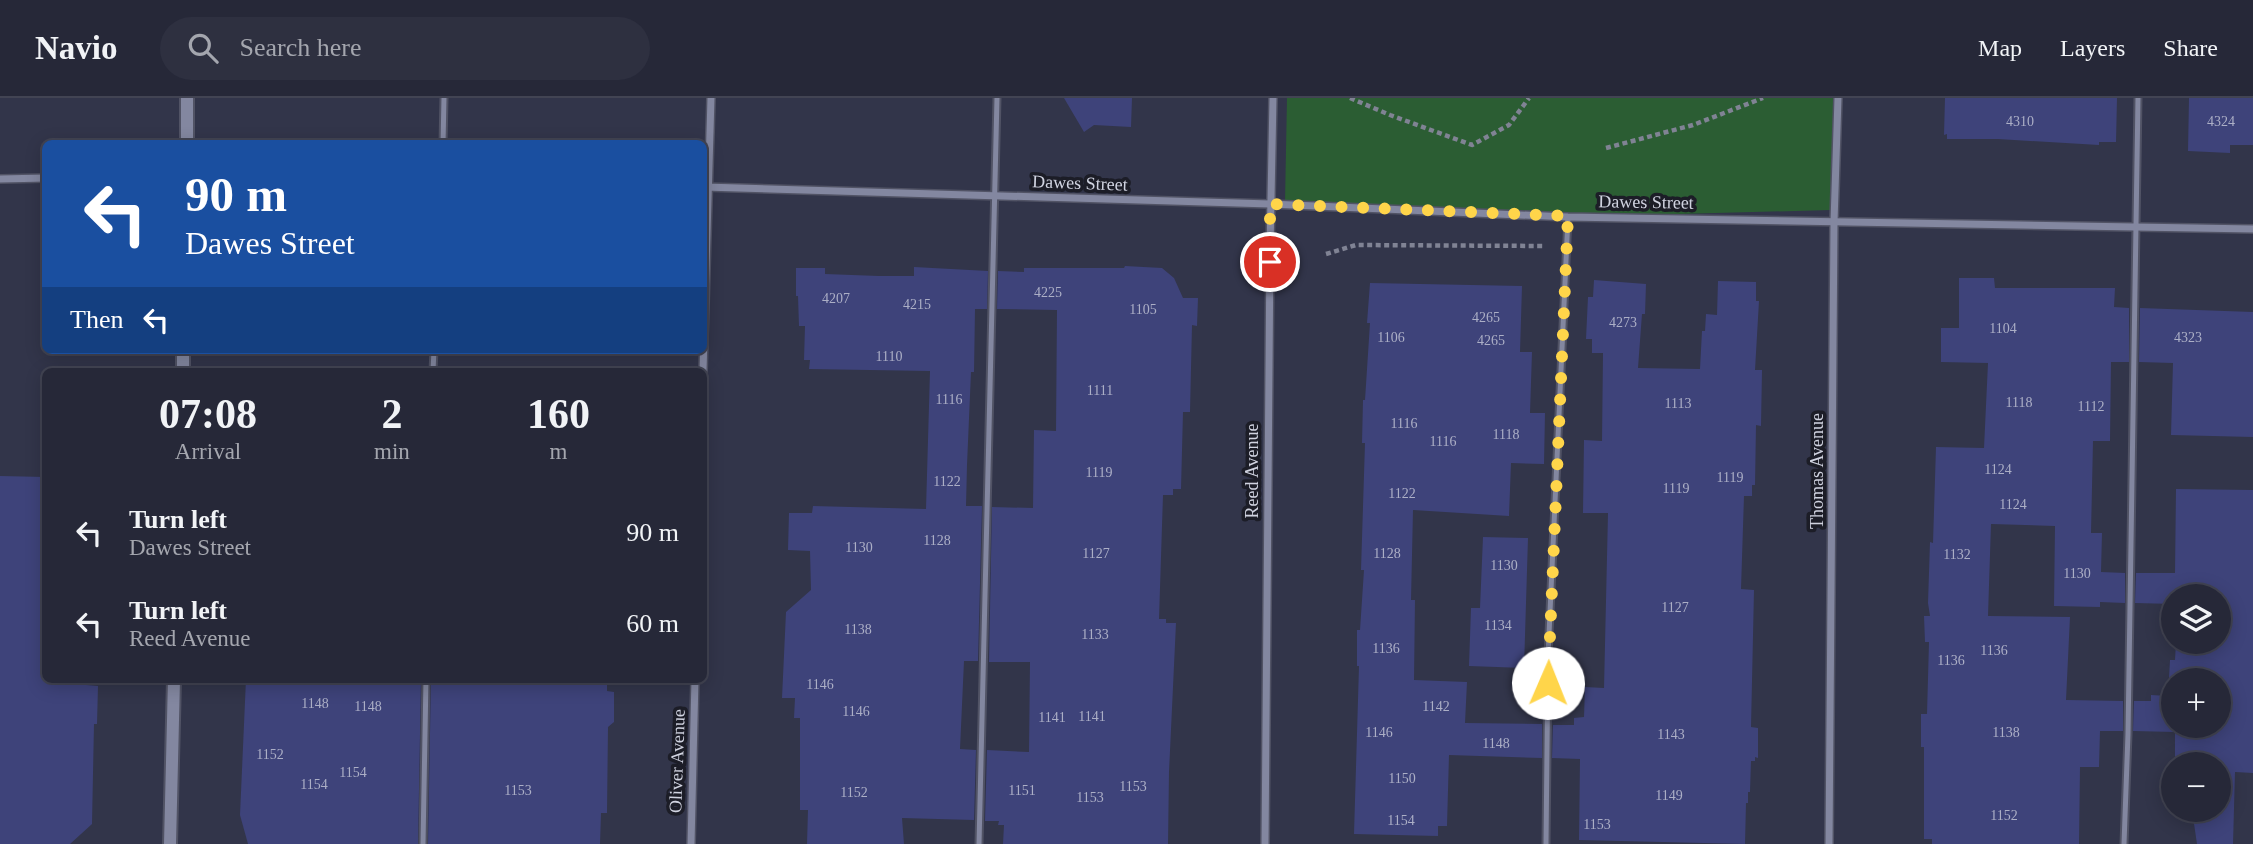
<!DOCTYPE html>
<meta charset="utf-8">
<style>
body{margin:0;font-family:"Times New Roman",serif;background:#2e3040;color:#f1f3f6;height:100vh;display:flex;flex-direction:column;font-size:26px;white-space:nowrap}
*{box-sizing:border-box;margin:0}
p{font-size:23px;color:#a4a6ae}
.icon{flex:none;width:38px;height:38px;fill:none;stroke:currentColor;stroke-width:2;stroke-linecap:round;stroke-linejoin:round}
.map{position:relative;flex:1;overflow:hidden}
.panel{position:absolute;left:42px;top:270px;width:665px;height:315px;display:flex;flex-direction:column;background:#262838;border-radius:10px;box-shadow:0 4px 18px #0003,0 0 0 2px #424453}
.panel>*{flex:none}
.top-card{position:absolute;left:42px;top:42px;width:665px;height:214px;border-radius:10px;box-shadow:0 4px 18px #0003,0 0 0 2px #424453;background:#1a4fa0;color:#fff;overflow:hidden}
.buttons{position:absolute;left:2161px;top:486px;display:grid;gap:14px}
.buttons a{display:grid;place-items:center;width:70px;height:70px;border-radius:50%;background:#262838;box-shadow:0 4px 18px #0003,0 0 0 2px #424453;font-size:35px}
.pin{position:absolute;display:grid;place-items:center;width:60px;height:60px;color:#fff;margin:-30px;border:4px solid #fff;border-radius:50%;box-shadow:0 2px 7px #0007}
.me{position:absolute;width:77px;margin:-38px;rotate:1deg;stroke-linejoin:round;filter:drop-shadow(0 0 5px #0008)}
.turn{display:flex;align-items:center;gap:24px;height:147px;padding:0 28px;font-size:32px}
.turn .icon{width:91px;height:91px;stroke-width:2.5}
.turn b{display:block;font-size:49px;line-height:60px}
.then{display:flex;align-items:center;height:66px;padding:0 28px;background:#0003;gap:14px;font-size:26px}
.eta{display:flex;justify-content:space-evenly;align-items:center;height:119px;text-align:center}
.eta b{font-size:42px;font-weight:800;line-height:49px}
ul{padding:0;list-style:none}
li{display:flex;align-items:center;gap:21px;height:91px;padding:0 28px}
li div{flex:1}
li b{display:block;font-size:26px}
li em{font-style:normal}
header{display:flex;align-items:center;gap:42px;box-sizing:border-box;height:98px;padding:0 35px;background:#262838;border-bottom:2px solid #424453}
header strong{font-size:33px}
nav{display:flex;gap:38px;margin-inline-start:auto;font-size:24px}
.search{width:490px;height:63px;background:#2e3040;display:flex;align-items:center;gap:18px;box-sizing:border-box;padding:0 24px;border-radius:38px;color:#a4a6ae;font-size:26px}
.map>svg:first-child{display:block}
</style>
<header>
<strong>Navio</strong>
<div class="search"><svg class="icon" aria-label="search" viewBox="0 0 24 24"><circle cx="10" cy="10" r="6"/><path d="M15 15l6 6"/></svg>Search here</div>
<nav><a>Map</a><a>Layers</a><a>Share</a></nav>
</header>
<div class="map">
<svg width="2253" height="746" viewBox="0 0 2253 746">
<rect width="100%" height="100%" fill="#32354a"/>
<!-- green -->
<path fill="#2b5d33" d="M1287,0H1835L1831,112L1568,119L1285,104Z"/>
<!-- building -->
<g fill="#3e437a" fill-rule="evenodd">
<path d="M1064,0H1132L1131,29L1094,27L1084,34Z"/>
<path d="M1945,0H2117L2116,44H2099V47L1998,41H1947V36L1944,37Z"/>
<path d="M2189,0H2253V47H2230V55L2188,53Z"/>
<path d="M1125,168L1162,170L1174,180L1183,200H1198L1197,228L1192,227L1190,314H1183L1181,391H1173V397H1163L1159,521H1166V525H1176L1169,674L1168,746H1003L1004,727H998L999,723H985L987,652L1029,654L1030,564H989L992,409L1033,410L1034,332L1056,333L1057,212L997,211L998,173L1024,174V170H1124Z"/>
<path d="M914,169L988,173L987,211H975L974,274H971L967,367L966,408H982L978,563H964L960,651L976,652L974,722L902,720L904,746H807L808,712H800V620H794L795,600H782L786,514L811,492L810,453L788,452L789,415H812L813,408L926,411L930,273L809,271L810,262H804L805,228H799L798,198H796V170H825V176L879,178H914Z"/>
<path d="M1959,180H1994L1995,190H2115L2114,209L2129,210V264H2111L2110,343H2093L2091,435H2102L2101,474L2125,475V505L2100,504V509L2054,508L2055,428L1991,426L1988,518L2070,519L2066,602L2123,603V633H2100L2099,669H2080L2079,746H1932V741H1924V649H1921V616H1927L1929,544H1925L1924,518H1930L1928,505L1930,444L1933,445L1936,349L1984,350L1988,265L1941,264V230H1959Z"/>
<path d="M1594,182L1646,186L1645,216H1642L1638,270L1700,271L1702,233H1705L1706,216L1717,217L1718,183L1756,184V203H1759L1755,272H1762L1761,328L1756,327L1755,387H1752V398H1744L1741,491L1754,492L1751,629L1758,630V660L1755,659V663H1751L1750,694H1748V705H1746L1745,746L1579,742L1580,661L1552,660L1553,627H1574V620L1584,619L1585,589L1604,590L1608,415H1583L1584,342L1602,343L1603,255H1592V241H1586L1588,199H1593Z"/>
<path d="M1370,185L1522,188L1520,254H1532L1530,315H1545L1544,366L1511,365L1509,418L1413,412L1411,502H1415L1414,582L1467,584L1465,625L1542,626V660L1449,657L1447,728H1438V738L1354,736L1359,568H1357V532H1360L1364,472H1361L1365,345H1362L1363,302H1365L1370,225H1367Z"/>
<path d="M2140,210L2253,214V339L2171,337L2173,265L2139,264Z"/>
<path d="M0,378L46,379V581H86V587L98,588L97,626H94L92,726L70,746H0Z"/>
<path d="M2176,391L2253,392V675L2235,674L2233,746H2197L2192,712H2219V667L2175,666V634L2133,633L2134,603H2151V597L2168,598L2170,562H2175L2176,544H2219V499H2174V506L2135,505L2136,475H2175ZM2174,583H2219V628H2174Z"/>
<path d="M1483,439L1528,440L1524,570L1469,568L1471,510H1480Z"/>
<path d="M246,581H421L418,746H248L240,717Z"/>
<path d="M431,581H607V593L614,594V624L608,629L607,715H601L600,746H428Z"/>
</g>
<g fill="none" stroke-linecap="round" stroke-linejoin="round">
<defs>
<g id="service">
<path d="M443,46L444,0"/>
<path d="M433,273L434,252"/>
<path d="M423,746L426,581"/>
<path d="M979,746L997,0"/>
<path d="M1546,746L1548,558L1568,119"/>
<path d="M2124,746L2128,636L2138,0"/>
</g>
<g id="minor">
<path d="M0,81L46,80"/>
<path d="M704,89L1270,106L1568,119L2253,131"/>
<path d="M703,273L711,0"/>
<path d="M691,746L695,581"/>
<path d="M1265,746L1270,151L1273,0"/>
<path d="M1829,746L1834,124L1838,0"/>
</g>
<g id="tertiary">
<path d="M187,0V46"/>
<path d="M183,273V252"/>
<path d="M170,746L174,581"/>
</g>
</defs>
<!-- service casing -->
<use href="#service" stroke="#515365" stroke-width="9"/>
<!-- minor casing -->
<use href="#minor" stroke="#515365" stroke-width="10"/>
<!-- tertiary casing -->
<use href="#tertiary" stroke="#515365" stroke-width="16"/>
<!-- path -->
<g stroke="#808394" stroke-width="4.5" stroke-dasharray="5 3.5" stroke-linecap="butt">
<path d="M1350,0L1390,17L1472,47L1509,27L1529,0"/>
<path d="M1606,50L1693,27L1763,0"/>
<path d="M1326,156L1356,147L1544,148"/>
</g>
<!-- service -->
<use href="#service" stroke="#8387a0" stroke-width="5"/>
<!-- minor -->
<use href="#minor" stroke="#8387a0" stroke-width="7"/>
<!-- tertiary -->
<use href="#tertiary" stroke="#8387a0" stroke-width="12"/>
</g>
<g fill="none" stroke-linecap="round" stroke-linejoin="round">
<!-- route -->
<path stroke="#ffd54a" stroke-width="12" stroke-dasharray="0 21.6" d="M1270,164V106L1568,118L1548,585"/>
</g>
<g text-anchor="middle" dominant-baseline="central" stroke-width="7" stroke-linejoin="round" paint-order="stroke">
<!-- number labels -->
<g font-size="14" fill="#acafc6">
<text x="2020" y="23">4310</text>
<text x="2221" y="23">4324</text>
<text x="1048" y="194">4225</text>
<text x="836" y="200">4207</text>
<text x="917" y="206">4215</text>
<text x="1143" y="211">1105</text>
<text x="1486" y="219">4265</text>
<text x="1623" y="224">4273</text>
<text x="2003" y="230">1104</text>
<text x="1391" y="239">1106</text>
<text x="2188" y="239">4323</text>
<text x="1491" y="242">4265</text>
<text x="889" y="258">1110</text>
<text x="1100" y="292">1111</text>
<text x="949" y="301">1116</text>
<text x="2019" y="304">1118</text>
<text x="1678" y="305">1113</text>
<text x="2091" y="308">1112</text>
<text x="1404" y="325">1116</text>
<text x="1506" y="336">1118</text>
<text x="1443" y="343">1116</text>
<text x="1998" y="371">1124</text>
<text x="1099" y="374">1119</text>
<text x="1730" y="379">1119</text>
<text x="947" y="383">1122</text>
<text x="1676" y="390">1119</text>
<text x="1402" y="395">1122</text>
<text x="2013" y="406">1124</text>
<text x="937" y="442">1128</text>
<text x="859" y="449">1130</text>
<text x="1096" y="455">1127</text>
<text x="1387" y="455">1128</text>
<text x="1957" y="456">1132</text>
<text x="1504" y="467">1130</text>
<text x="2077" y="475">1130</text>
<text x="1675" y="509">1127</text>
<text x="1498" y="527">1134</text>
<text x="858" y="531">1138</text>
<text x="1095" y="536">1133</text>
<text x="1386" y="550">1136</text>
<text x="1994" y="552">1136</text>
<text x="1951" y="562">1136</text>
<text x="820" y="586">1146</text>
<text x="315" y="605">1148</text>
<text x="368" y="608">1148</text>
<text x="1436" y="608">1142</text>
<text x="856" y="613">1146</text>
<text x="1092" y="618">1141</text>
<text x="1052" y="619">1141</text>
<text x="1379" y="634">1146</text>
<text x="2006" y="634">1138</text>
<text x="1671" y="636">1143</text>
<text x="1496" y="645">1148</text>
<text x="270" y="656">1152</text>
<text x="353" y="674">1154</text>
<text x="1402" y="680">1150</text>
<text x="314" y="686">1154</text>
<text x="1133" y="688">1153</text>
<text x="518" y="692">1153</text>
<text x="1022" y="692">1151</text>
<text x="854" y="694">1152</text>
<text x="1669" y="697">1149</text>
<text x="1090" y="699">1153</text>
<text x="2004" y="717">1152</text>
<text x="1401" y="722">1154</text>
<text x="1597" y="726">1153</text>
</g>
<!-- street labels -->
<g font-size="18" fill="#d0d3e0" stroke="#1c1d27">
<text transform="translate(1080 85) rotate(2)">Dawes Street</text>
<text transform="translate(1646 104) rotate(1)">Dawes Street</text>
<text transform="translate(1252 373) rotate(-90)">Reed Avenue</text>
<text transform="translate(1817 373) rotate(-90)">Thomas Avenue</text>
<text transform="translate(677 663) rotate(-88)">Oliver Avenue</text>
</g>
</g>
</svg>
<div class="buttons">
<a><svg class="icon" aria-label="layers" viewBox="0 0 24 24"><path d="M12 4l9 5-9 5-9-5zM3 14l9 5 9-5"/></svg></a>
<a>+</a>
<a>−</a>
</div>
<div class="pin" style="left:1270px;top:164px;background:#d93025"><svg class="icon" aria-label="arrive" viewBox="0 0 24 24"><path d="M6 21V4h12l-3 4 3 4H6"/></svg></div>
<svg class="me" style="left:1548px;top:585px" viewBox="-20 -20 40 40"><circle r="19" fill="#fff"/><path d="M0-13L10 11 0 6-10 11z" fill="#ffd54a"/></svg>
<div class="top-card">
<div class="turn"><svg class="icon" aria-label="left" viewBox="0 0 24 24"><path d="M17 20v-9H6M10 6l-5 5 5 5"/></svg><div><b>90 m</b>Dawes Street</div></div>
<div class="then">Then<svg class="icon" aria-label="left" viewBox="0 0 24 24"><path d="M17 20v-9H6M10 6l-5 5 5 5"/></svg></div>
</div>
<section class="panel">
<div class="eta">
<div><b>07:08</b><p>Arrival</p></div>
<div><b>2</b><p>min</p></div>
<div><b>160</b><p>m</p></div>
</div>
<ul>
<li><svg class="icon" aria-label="left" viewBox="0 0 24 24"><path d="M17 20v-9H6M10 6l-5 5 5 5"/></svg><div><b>Turn left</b><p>Dawes Street</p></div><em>90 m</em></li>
<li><svg class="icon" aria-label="left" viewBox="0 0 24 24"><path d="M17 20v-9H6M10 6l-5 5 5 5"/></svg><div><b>Turn left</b><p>Reed Avenue</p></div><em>60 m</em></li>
</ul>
</section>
</div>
